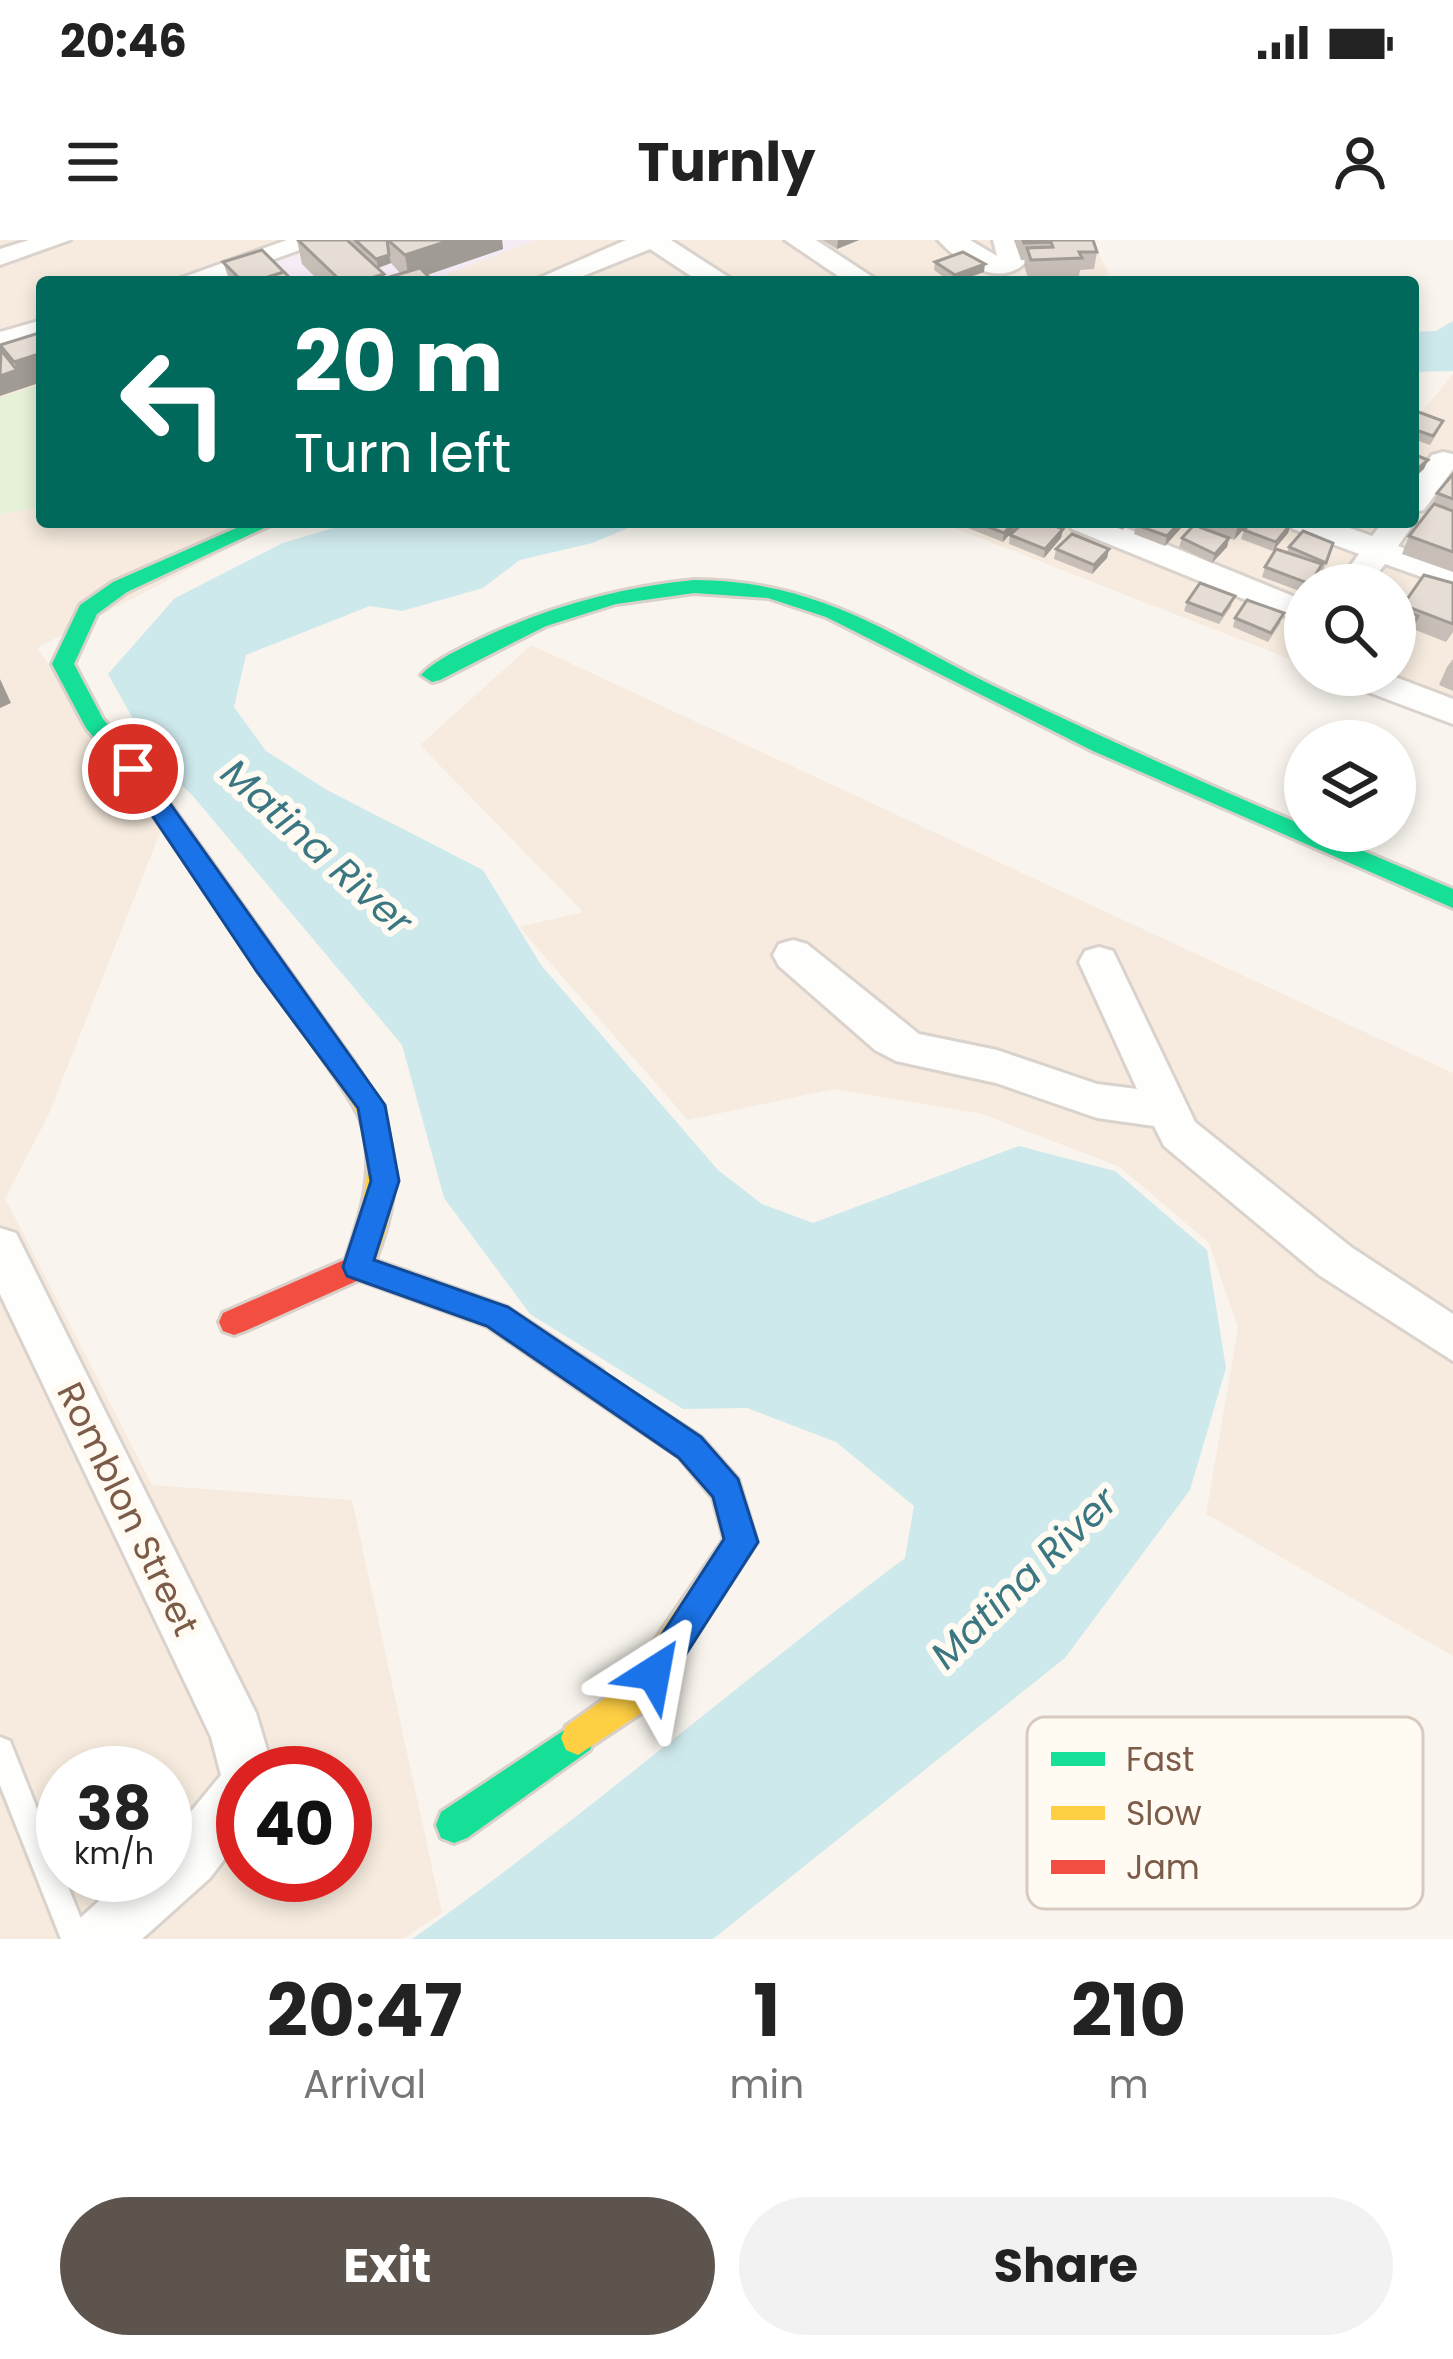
<!DOCTYPE html>
<style>
body{margin:0;font-family:Poppins,sans-serif;background:#f2f2f2;color:#222;height:100vh;display:flex;flex-direction:column;font-size:45px;white-space:nowrap}
*{box-sizing:border-box;margin:0}
p{font-size:39px;color:#767676}
.icon{flex:none;width:66px;height:66px;fill:none;stroke:currentColor;stroke-width:2;stroke-linecap:round;stroke-linejoin:round}
.map{position:relative;height:1699px;overflow:hidden}
.details{display:flex;flex-direction:column;background:#fff;flex:1}
.details>*{flex:none}
.top-card{position:absolute;left:36px;top:36px;width:1383px;height:252px;border-radius:12px;box-shadow:0 6px 18px #0003;background:#00695c;color:#fff;overflow:hidden}
.fabs{position:absolute;left:1284px;top:324px;display:grid;gap:24px}
.fabs a{display:grid;place-items:center;width:132px;height:132px;border-radius:50%;background:#fff;box-shadow:0 6px 18px #0003;font-size:60px}
.speed{position:absolute;left:36px;top:1506px;display:flex;gap:24px;font-size:60px;font-weight:700;text-align:center}
.speed>*{display:grid;place-content:center;width:156px;height:156px;border-radius:50%;background:#fff;box-shadow:0 6px 18px #0003;line-height:1}
.speed small{font-size:30px;font-weight:400}
.speed .limit{border:18px solid #d22;background:#fff;color:#111}
.pin{position:absolute;display:grid;place-items:center;width:102px;height:102px;color:#fff;margin:-51px;border:6px solid #fff;border-radius:50%;box-shadow:0 3px 12px #0007}
.me{position:absolute;width:132px;margin:-66px;rotate:34deg;stroke-linejoin:round;filter:drop-shadow(0 0 9px #0008)}
.turn{display:flex;align-items:center;gap:42px;height:252px;padding:0 60px;font-size:54px}
.turn .icon{width:156px;height:156px;stroke-width:2.5}
.turn b{display:block;font-size:84px;line-height:102px}
.eta{display:flex;justify-content:space-evenly;align-items:center;height:204px;text-align:center}
.eta b{font-size:72px;font-weight:700;line-height:84px}
.cta{display:flex;gap:24px;margin-top:auto;padding:24px 60px}
.cta a{flex:1;height:138px;border-radius:72px;background:#5e544e;color:#fff;font-size:48px;font-weight:700;line-height:138px;text-align:center}
.cta a+a{background:#f2f2f2;color:#222}
.status{display:flex;justify-content:space-between;align-items:center;height:84px;padding:0 60px;background:#fff;direction:ltr}
.status svg{height:33px;fill:currentColor}
header{display:flex;justify-content:space-between;align-items:center;height:156px;padding:0 60px;background:#fff;font-size:54px;font-weight:700}
.map>svg:first-child{display:block}
</style>
<div class="status"><b>20:46</b><svg viewBox="0 0 49 12"><path d="M0 12V9h3v3zM5 12V6h3v6zM10 12V3h3v9zM15 12V0h3v12zM26 1h20v11H26zM47 4h2v5h-2z"/></svg></div>
<header><svg class="icon" aria-label="menu" viewBox="0 0 24 24"><path d="M4 6h16M4 12h16M4 18h16"/></svg>Turnly<svg class="icon" aria-label="person" viewBox="0 0 24 24"><circle cx="12" cy="8" r="4"/><path d="M4 21q1-7 8-7t8 7"/></svg></header>
<div class="map">
<svg width="1453" height="1699" viewBox="0 0 1453 1699">
<rect width="100%" height="100%" fill="#f9f5ee"/>
<!-- residential -->
<g fill="#f6ebde" fill-rule="evenodd">
<path d="M0,0H1092L1109,34L1085,42H42V282H280L37,408L163,585L48,876L5,958L152,1245L352,1260L442,1673L403,1699H0ZM63,1533H165V1635H63ZM243,1533H345V1635H243Z"/>
<path d="M1453,134V482L1332,435H1395V345H1305V425L939,282H1413V171L1421,173Z"/>
<path d="M531,405L1453,833V1416L1206,1274L1238,1088L1209,1003L1120,927L982,874L834,849L688,880L519,687L583,672L420,505Z"/>
</g>
<!-- education -->
<path fill="#f6ecf5" d="M343,0H536L426,42H213Z"/>
<!-- green -->
<path fill="#e6f1d7" d="M42,144V267L0,274V158Z"/>
<!-- water -->
<g fill="#cee9ec">
<path d="M1453,81V131L1413,132V92L1436,91Z"/>
<path d="M353,282H643L592,303L520,320L483,348L402,371L370,366L246,415L234,467L266,511L327,550L483,630L541,725L718,930L762,964L813,983L1019,906L1115,931L1207,1010L1226,1128L1190,1250L1065,1418L713,1699H412C582,1579 739,1442 905,1318L914,1266L836,1202L747,1168L683,1169L530,1074L444,958L402,805L192,555L157,522L108,434L175,358L283,303Z"/>
</g>
<g fill="none" stroke-linecap="round" stroke-linejoin="round">
<defs>
<path id="lane" d="M0,1497L10,1501L89,1699H61L0,1545Z"/>
<g id="street">
<path d="M29,0H70L0,25V9Z"/>
<path d="M287,0H327L211,42H170Z"/>
<path d="M626,0H671L736,42H700L650,9L568,42H530Z"/>
<path d="M785,0H816L880,42H847Z"/>
<path d="M938,0H970L997,16L993,0H1019L1025,23C999,48 959,23 938,0Z"/>
<path d="M42,80V97L0,109V92Z"/>
<path d="M1443,212L1453,214V229L1424,270L1413,272V241L1432,215Z"/>
<path d="M1413,279L1415,282L1398,306L1453,326V348L1385,324L1369,345H1336L1359,314L1293,289L1288,282H1333L1372,296L1383,282Z"/>
<path d="M1067,282H1111L1305,361V384L1072,289Z"/>
<path d="M1339,435H1390L1453,459V484L1344,443Z"/>
<path d="M793,700L807,704L919,794L997,810L1097,844L1137,849L1079,722L1085,711L1099,707L1113,711L1195,882L1351,1007L1453,1074V1121L1319,1035L1164,906L1154,886L1097,878L996,843L896,821L875,810L779,726L773,715L779,704Z"/>
<path d="M0,988L16,993L256,1473L274,1533H243V1595L210,1638L142,1699H70L79,1679L128,1635H165V1603L221,1535L211,1497L0,1054Z"/>
</g>
<g id="fast">
<path d="M250,282H277L127,352L97,374L74,424L103,479L141,523L354,822L358,830L354,838H336L125,535L86,488L52,424L80,365L113,342Z"/>
<path d="M694,340C823,341 892,397 1002,450C1102,497 1203,543 1305,586V591H1316L1453,649V668L1093,511L826,377L768,358L694,353L616,364L546,386L440,440L432,442L421,435C433,422 452,413 468,405C540,369 614,348 694,340Z"/>
<path d="M578,1481L590,1486L595,1498L590,1510L467,1598L454,1603L441,1598L436,1585L441,1572Z"/>
</g>
<g id="slow">
<path d="M345,819L354,822C403,894 406,957 368,1036L358,1040L348,1036L343,1027C359,980 378,929 360,879C353,861 340,847 332,830L336,822Z"/>
<path d="M591,1126L701,1197L738,1239L757,1302L649,1468L578,1515L566,1510L561,1498L566,1486L625,1444L724,1299L713,1258L679,1217L580,1150L576,1140L580,1130Z"/>
</g>
<path id="jam" d="M358,1014L507,1067L602,1130L606,1140L602,1150L591,1154L580,1150L487,1086L359,1040L245,1091L234,1095L223,1091L219,1082L223,1073Z"/>
</defs>
<!-- lane casing -->
<use href="#lane" stroke="#dad2cc" stroke-width="6"/>
<!-- street casing -->
<use href="#street" stroke="#dad2cc" stroke-width="6"/>
<!-- fast casing -->
<use href="#fast" stroke="#d9d0c9" stroke-width="6"/>
<!-- slow casing -->
<use href="#slow" stroke="#d9d0c9" stroke-width="6"/>
<!-- jam casing -->
<use href="#jam" stroke="#d9d0c9" stroke-width="6"/>
<!-- lane -->
<use href="#lane" fill="#fefefc" fill-rule="evenodd"/>
<!-- street -->
<use href="#street" fill="#fefefc" fill-rule="evenodd"/>
<!-- fast -->
<use href="#fast" fill="#16e098" fill-rule="evenodd"/>
<!-- slow -->
<use href="#slow" fill="#ffcf43" fill-rule="evenodd"/>
<!-- jam -->
<use href="#jam" fill="#f24e42" fill-rule="evenodd"/>
</g>
<!-- wall -->
<g fill="#c6beb7">
<path d="M297,0H502L503,9L427,35L434,42H387L386,38L401,34L391,23L378,28L385,42H320L302,24Z"/>
<path d="M822,0H859L837,9Z"/>
<path d="M1014,0H1093L1097,12L1094,29L1080,30L1079,36L1028,38L1024,25L1025,20H1021Z"/>
<path d="M223,22L294,42H230Z"/>
<path d="M935,22L984,32L959,42H951L934,30Z"/>
<path d="M1413,170L1439,190L1430,205L1413,199Z"/>
<path d="M1453,234V332L1402,314L1409,296L1432,266L1437,253Z"/>
<path d="M969,282H1020L1003,302L968,288Z"/>
<path d="M1102,282H1130L1123,290Z"/>
<path d="M1193,282H1250L1234,300L1229,298L1227,307L1212,323L1179,307L1182,298L1224,296Z"/>
<path d="M1291,284L1288,293L1273,311L1241,299L1244,290Z"/>
<path d="M1136,285L1181,288L1165,306L1134,294Z"/>
<path d="M1063,289L1061,298L1044,318L1009,304L1010,295Z"/>
<path d="M1333,303L1323,332L1320,330L1312,345H1305V353L1262,337L1265,327L1287,312L1289,307Z"/>
<path d="M1056,309H1109L1107,318L1092,334L1054,319Z"/>
<path d="M1453,343V392L1446,402L1413,389L1395,422V367L1402,369L1403,365Z"/>
<path d="M1187,362L1232,365L1219,384L1184,371Z"/>
<path d="M1235,378L1281,382L1268,402L1233,387Z"/>
<path d="M1453,419V451L1439,445L1447,427Z"/>
</g>
<!-- shaded-wall -->
<g fill="#a19b95">
<path d="M433,0H502L503,9L409,41L405,15Z"/>
<path d="M838,0H859L837,9Z"/>
<path d="M389,15L391,23L378,28L376,19Z"/>
<path d="M985,24L984,32L954,42L955,35Z"/>
<path d="M384,34L385,42H359Z"/>
<path d="M42,113V142L0,156V136L17,130L14,122Z"/>
<path d="M1428,220L1424,229L1413,239V233Z"/>
<path d="M1014,282H1020L1003,302L1004,293Z"/>
<path d="M1180,282H1183L1181,288L1165,306L1167,296Z"/>
<path d="M1239,282H1250L1234,300Z"/>
<path d="M1291,284L1288,293L1273,311L1276,302Z"/>
<path d="M1063,289L1061,298L1044,318L1045,309Z"/>
<path d="M1229,298L1227,307L1212,323L1215,314Z"/>
<path d="M1109,309L1107,318L1092,334L1094,325Z"/>
<path d="M1418,376L1411,394L1395,422L1399,410Z"/>
<path d="M0,439L11,463L0,468Z"/>
</g>
<!-- building -->
<g fill="#e6ddd5" stroke="#a19b95" stroke-width="3">
<path d="M298,0H347L384,34L359,42H342Z"/>
<path d="M355,0H387L389,15L376,19Z"/>
<path d="M388,0H451L405,15Z"/>
<path d="M1023,0H1093L1097,12H1079L1082,18L1031,20L1027,8L1053,7L1051,2L1024,3Z"/>
<path d="M262,10L284,32L253,42H243L223,22Z"/>
<path d="M963,12L985,24L955,35L935,22Z"/>
<path d="M420,28L434,42H390L386,38Z"/>
<path d="M284,32L294,42H253Z"/>
<path d="M42,92V113L14,122L0,105Z"/>
<path d="M1,110L17,130L0,136Z"/>
<path d="M1413,170L1443,181L1433,196L1413,189Z"/>
<path d="M1413,214L1428,220L1413,233Z"/>
<path d="M1453,234V259L1437,253Z"/>
<path d="M1434,264L1453,271V312L1409,296Z"/>
<path d="M976,282H1014L1004,293Z"/>
<path d="M1024,282H1045L1063,289L1045,309L1010,295Z"/>
<path d="M1139,282H1180L1167,296L1136,285Z"/>
<path d="M1251,282H1286L1291,284L1276,302L1244,290Z"/>
<path d="M1194,285L1229,298L1215,314L1182,298Z"/>
<path d="M1303,291L1333,303L1326,323L1289,307Z"/>
<path d="M1072,294L1109,309L1094,325L1056,309Z"/>
<path d="M1276,309L1322,324L1310,344L1265,327Z"/>
<path d="M1424,335L1453,343V384L1403,365Z"/>
<path d="M1200,343L1235,356L1222,375L1187,362Z"/>
<path d="M1247,360L1284,373L1271,393L1235,378Z"/>
<path d="M1395,367L1418,376L1399,410L1395,409Z"/>
</g>
<!-- route -->
<path fill="#1a73e8" stroke="#114b97" stroke-width="3" d="M133,521L141,523L385,865L399,941L374,1020L508,1067L701,1197L738,1239L758,1302L666,1445L654,1450L642,1445L637,1433L724,1299L713,1257L679,1218L487,1086L347,1036L343,1027L371,941L358,868L257,732L125,535L121,529Z"/>
<g text-anchor="middle" dominant-baseline="central" stroke-width="12" stroke-linejoin="round" paint-order="stroke">
<!-- street labels -->
<g font-size="36" fill="#7c5b49" stroke="#fffaf2">
<text transform="translate(128 1269) rotate(64)">Romblon Street</text>
</g>
<!-- water labels -->
<g font-size="39" font-style="italic" fill="#3a7782" stroke="#fffaf2">
<text transform="translate(317 607) rotate(42)">Matina River</text>
<text transform="translate(1024 1338) rotate(-44)">Matina River</text>
</g>
</g>
<!-- legend -->
<rect x="1027" y="1477" width="396" height="192" rx="18" fill="#fffaf2" stroke="#d8cabf" stroke-width="3"/>
<rect x="1051" y="1512" width="54" height="14" fill="#16e098"/>
<rect x="1051" y="1566" width="54" height="14" fill="#ffcf43"/>
<rect x="1051" y="1620" width="54" height="14" fill="#f24e42"/>
<g font-size="33" fill="#7c5b49">
<text x="1126" y="1531">Fast</text>
<text x="1126" y="1585">Slow</text>
<text x="1126" y="1639">Jam</text>
</g>
</svg>
<div class="fabs">
<a><svg class="icon" aria-label="search" viewBox="0 0 24 24"><circle cx="10" cy="10" r="6"/><path d="M15 15l6 6"/></svg></a>
<a><svg class="icon" aria-label="layers" viewBox="0 0 24 24"><path d="M12 4l9 5-9 5-9-5zM3 14l9 5 9-5"/></svg></a>
</div>
<div class="speed"><div>38<small>km/h</small></div><div class="limit">40</div></div>
<div class="pin" style="left:133px;top:529px;background:#d93025"><svg class="icon" aria-label="arrive" viewBox="0 0 24 24"><path d="M6 21V4h12l-3 4 3 4H6"/></svg></div>
<svg class="me" style="left:654px;top:1433px" viewBox="-20 -20 40 40"><path d="M0-17L14 15 0 8-14 15z" fill="#1a73e8" stroke="#fff" stroke-width="4"/></svg>
<div class="top-card">
<div class="turn"><svg class="icon" aria-label="left" viewBox="0 0 24 24"><path d="M17 20v-9H6M10 6l-5 5 5 5"/></svg><div><b>20 m</b>Turn left</div></div>
</div>
</div>
<section class="details">
<div class="eta">
<div><b>20:47</b><p>Arrival</p></div>
<div><b>1</b><p>min</p></div>
<div><b>210</b><p>m</p></div>
</div>
<div class="cta"><a>Exit</a><a>Share</a></div>
</section>
